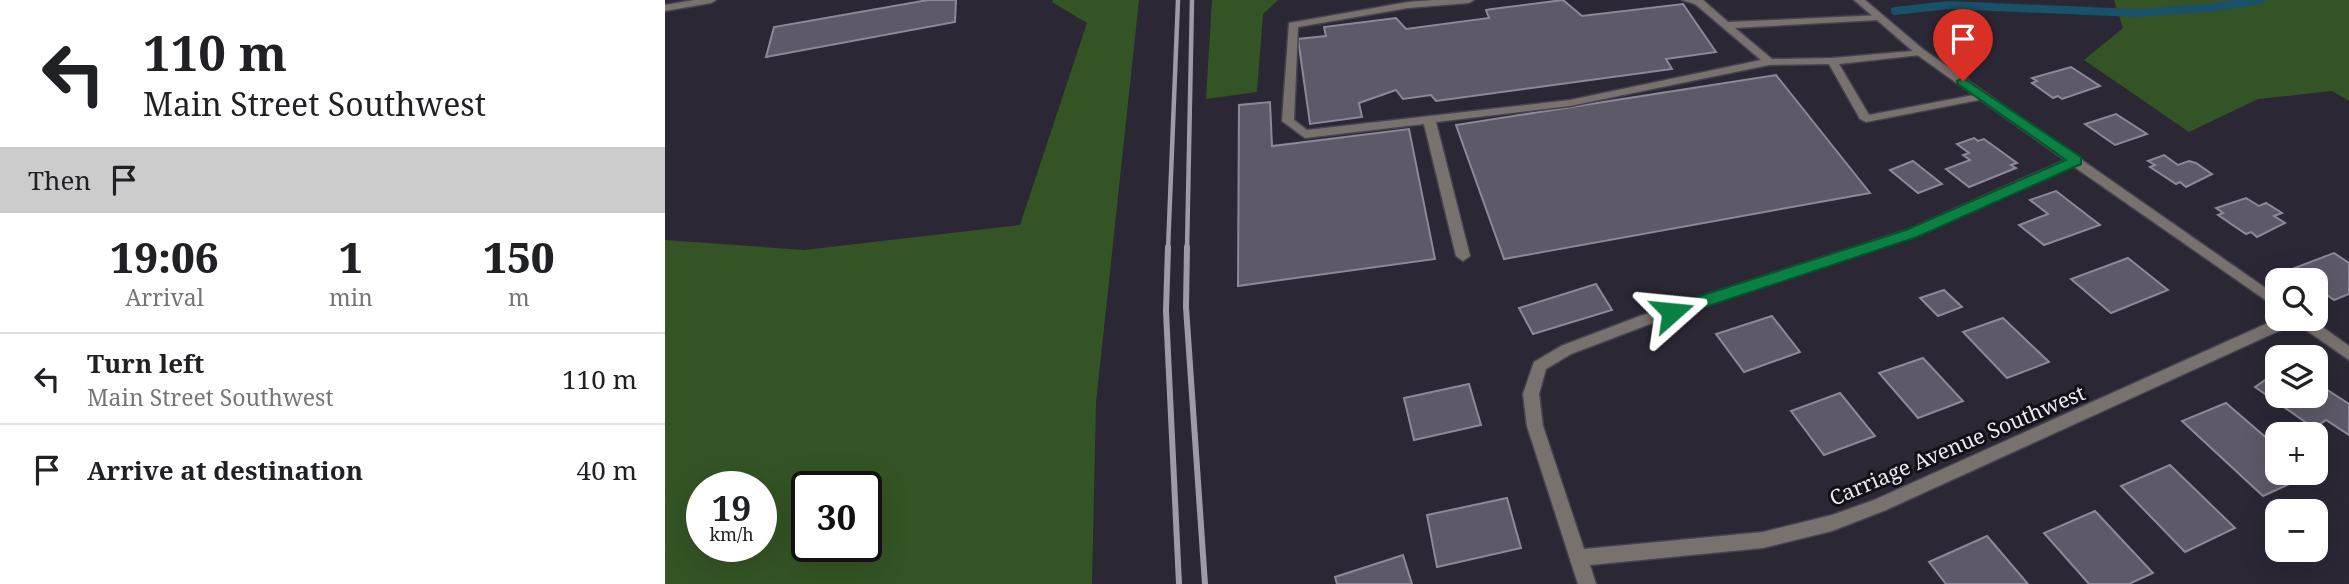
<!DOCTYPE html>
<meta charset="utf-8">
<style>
body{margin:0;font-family:"Noto Serif",serif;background:#f6f6f6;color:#202124;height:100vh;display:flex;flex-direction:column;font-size:26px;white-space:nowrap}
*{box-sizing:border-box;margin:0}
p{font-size:23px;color:#757577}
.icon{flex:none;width:38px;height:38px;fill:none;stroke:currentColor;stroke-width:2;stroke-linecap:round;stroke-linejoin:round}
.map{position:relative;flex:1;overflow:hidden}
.sheet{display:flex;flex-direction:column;background:#fff;width:665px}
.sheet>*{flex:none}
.top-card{background:#fff;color:#202124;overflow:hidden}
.fabs{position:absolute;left:1600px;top:268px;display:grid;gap:14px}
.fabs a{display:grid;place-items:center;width:63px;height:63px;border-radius:14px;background:#fff;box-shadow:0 7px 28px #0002;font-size:35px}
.speed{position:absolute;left:21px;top:471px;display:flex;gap:14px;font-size:35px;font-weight:700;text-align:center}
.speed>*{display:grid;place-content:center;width:91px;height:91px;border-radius:50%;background:#fff;box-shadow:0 7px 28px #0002;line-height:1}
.speed small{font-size:18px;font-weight:400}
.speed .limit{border:4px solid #111;border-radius:10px;background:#fff;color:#111}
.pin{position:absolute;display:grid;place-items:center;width:60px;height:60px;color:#fff;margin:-72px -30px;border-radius:50% 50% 50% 0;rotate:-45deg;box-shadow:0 0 7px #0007}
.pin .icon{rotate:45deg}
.me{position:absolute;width:77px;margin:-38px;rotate:72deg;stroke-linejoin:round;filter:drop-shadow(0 0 5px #0008)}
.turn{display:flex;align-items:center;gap:24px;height:147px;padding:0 28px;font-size:32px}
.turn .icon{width:91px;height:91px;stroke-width:2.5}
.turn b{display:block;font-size:49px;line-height:60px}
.then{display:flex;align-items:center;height:66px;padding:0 28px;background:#0003;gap:14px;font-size:26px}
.eta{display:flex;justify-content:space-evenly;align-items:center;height:119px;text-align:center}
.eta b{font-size:42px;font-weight:800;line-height:49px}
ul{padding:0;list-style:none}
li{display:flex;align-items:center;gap:21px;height:91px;padding:0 28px;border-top:2px solid #e0e0e0}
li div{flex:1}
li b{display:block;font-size:26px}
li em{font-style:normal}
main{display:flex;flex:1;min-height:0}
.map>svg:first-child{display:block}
</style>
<main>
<section class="sheet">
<div class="top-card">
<div class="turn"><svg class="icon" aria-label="left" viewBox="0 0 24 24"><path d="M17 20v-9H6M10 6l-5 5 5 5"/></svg><div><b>110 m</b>Main Street Southwest</div></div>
<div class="then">Then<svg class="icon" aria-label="arrive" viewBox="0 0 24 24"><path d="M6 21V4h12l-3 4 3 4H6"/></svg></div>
</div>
<div class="eta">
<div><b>19:06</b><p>Arrival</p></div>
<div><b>1</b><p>min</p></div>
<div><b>150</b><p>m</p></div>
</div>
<ul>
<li><svg class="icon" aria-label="left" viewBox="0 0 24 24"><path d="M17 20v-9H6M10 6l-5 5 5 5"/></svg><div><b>Turn left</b><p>Main Street Southwest</p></div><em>110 m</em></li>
<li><svg class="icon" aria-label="arrive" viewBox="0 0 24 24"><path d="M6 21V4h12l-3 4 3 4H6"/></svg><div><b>Arrive at destination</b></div><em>40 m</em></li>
</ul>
</section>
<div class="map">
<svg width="1684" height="584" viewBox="0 0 1684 584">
<rect width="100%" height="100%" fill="#2b2735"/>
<!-- green -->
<g fill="#345425" fill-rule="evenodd">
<path d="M388,0H474L431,403L427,584H0V240L139,250L355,225L422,23L387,2ZM37,486H96V546H37ZM142,486H201V546H142Z"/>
<path d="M547,0H613L598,14L592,92L541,99Z"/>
<path d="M1449,0H1684V101L1667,91L1593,99L1524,132L1419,60L1458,28Z"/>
</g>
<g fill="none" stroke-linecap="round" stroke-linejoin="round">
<!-- stream -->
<path stroke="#185168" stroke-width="8" d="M1230,11L1283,5L1469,13L1544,8L1596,0"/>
</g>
<!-- building -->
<g fill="#5e5969" stroke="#8d8799" stroke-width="2">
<path d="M263,0H291L290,22L101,57L109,27Z"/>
<path d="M898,0L917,16L1018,4L1051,52L1001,59L1007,69L771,101L766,95L738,99L731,90L694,103L697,117L645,124L633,39L661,36L659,27L731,18L741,29L824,18L821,10L827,9Z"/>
<path d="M1406,67L1435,86L1397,99L1393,96L1388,98L1367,83L1372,81L1367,78Z"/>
<path d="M1111,75L1205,193L839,259L791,125Z"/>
<path d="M605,102L607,146L744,129L770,259L573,286L574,105Z"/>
<path d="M1451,114L1482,134L1450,145L1420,124Z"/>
<path d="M1309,138L1313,141L1319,139L1352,163L1346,165L1351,168L1304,187L1281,169L1305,160L1298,155L1304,153L1292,144Z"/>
<path d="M1499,155L1513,165L1524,161L1531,163L1547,174L1521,187L1515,182L1511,184L1485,167L1490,165L1483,161Z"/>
<path d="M1248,161L1277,184L1253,193L1225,170Z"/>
<path d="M1391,191L1435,225L1379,245L1354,225L1383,214L1365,200Z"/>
<path d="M1581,198L1594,206L1601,203L1617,213L1609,216L1620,223L1592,237L1586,232L1581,234L1553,215L1558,213L1551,208Z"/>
<path d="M1669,253L1684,263V294L1669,300L1650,286V280H1642L1627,269Z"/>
<path d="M1463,258L1503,290L1446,313L1406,279Z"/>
<path d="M931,284L947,310L868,334L854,308Z"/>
<path d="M1279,290L1297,307L1273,316L1255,298Z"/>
<path d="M1107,316L1135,352L1079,372L1051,334Z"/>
<path d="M1338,318L1384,362L1342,378L1298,332Z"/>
<path d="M1258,358L1298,401L1253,418L1214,373Z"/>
<path d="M1612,372V396H1650V382L1684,404V435L1661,420L1649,428L1590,387Z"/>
<path d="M804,384L816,425L749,440L739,398Z"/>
<path d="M1175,393L1210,436L1159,455L1126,411Z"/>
<path d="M1561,403L1612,447V472L1644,475L1598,496L1517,421Z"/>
<path d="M1505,465L1570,528L1520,552L1456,486Z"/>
<path d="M842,498L856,548L772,567L762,515Z"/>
<path d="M1430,511L1488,573L1464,584H1424L1379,533Z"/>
<path d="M1322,536L1363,584H1281L1264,562Z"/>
<path d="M738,555L747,584H672L670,577Z"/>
</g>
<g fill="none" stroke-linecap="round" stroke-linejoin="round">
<defs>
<g id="lane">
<path d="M29,0H51L46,3L0,11V5Z"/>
<path d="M768,0H809L804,3L743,8L633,27L629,120L642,130L905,100L1096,60L1030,4L1017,0H1038L1063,22L1217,15V19L1213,20L1070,28L1107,59L1167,58L1259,50V54L1255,55L1174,64L1204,115L1319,93L1325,96L1319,99L1201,122L1195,119L1164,64L1104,65L905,106L771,122L805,256L798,261L791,256L759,124L640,138L617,121L624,23L743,2Z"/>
</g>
<path id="street" d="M1189,0H1200L1259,50L1612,296V308L1408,166L1252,236L985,324L906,354L881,369L874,394L878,426L919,549L1098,532L1167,515L1209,500L1614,318H1645L1684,346V360L1631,323L1221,510L1167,531L1098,548L925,565L931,584H913L862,426L858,394L869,362L896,346L975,316L1242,230L1400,160L1251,54Z"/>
</defs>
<!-- lane casing -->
<use href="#lane" stroke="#464250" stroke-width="3"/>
<!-- street casing -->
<use href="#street" stroke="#464250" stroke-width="3"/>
<!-- lane -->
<use href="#lane" fill="#79716d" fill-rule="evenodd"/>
<!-- street -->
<use href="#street" fill="#79716d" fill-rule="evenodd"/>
<!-- rail-far1 -->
<g stroke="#9e9ba6" stroke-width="4.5">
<path d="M503,249L513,0"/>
<path d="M522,249L527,0"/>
</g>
<!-- rail -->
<g stroke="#9e9ba6" stroke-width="6">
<path d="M503,247L501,311L514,584"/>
<path d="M522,247L521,307L540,584"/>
</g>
</g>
<!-- route -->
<path fill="#0b8043" stroke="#07532c" stroke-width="2" d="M1298,78L1416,157V164L1252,237L1013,316H1001L999,312L1001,307L1241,230L1401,160L1293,84L1292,81Z"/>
<g text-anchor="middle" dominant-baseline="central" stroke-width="6" stroke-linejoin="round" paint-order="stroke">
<!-- street labels -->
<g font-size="21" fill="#ece9f3" stroke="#131117">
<text transform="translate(1292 445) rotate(-23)">Carriage Avenue Southwest</text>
</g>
</g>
</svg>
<div class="fabs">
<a><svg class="icon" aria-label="search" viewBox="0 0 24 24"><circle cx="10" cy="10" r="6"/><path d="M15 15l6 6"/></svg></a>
<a><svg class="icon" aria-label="layers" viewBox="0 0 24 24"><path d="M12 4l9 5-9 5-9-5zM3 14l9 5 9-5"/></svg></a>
<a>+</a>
<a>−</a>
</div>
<div class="speed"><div>19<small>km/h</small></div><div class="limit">30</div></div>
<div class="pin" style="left:1298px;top:81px;background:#d93025"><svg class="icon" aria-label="arrive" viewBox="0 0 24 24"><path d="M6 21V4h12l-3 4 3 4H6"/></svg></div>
<svg class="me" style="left:1007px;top:312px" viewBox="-20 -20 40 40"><path d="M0-17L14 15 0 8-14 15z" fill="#0b8043" stroke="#fff" stroke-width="4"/></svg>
</div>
</main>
